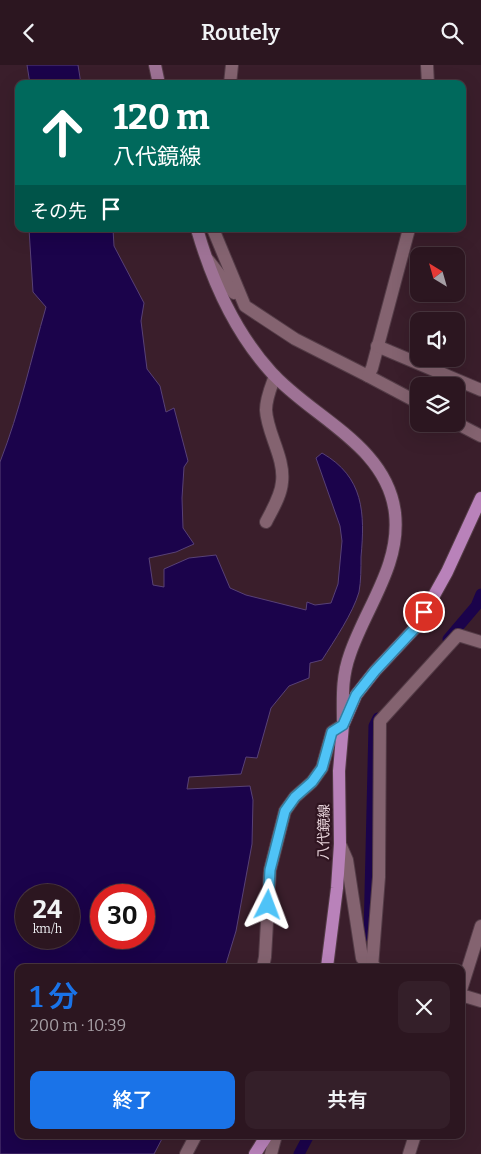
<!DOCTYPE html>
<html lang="ja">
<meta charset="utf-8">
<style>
body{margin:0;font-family:Bitter,"Noto Sans JP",serif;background:#341f29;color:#f1f3f6;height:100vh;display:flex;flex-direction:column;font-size:19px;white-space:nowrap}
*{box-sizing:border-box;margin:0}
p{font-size:16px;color:#a69fa5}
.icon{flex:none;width:28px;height:28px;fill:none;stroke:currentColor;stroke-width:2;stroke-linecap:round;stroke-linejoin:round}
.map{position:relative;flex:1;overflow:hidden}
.side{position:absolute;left:15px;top:899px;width:450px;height:175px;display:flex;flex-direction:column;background:#2c1620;border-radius:10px;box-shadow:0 5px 20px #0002,0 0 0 1px #48353e}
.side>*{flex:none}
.top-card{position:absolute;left:15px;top:15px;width:451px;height:152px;border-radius:10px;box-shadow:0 5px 20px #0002,0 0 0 1px #48353e;background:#00695c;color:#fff;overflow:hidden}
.needle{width:32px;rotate:323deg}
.fabs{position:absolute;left:410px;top:182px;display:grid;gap:10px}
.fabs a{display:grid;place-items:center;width:55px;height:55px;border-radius:10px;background:#2c1620;box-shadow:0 5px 20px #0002,0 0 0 1px #48353e;font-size:25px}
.speed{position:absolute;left:15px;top:819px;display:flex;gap:10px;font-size:25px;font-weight:700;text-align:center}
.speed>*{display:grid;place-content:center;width:65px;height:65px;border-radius:50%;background:#2c1620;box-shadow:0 5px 20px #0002,0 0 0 1px #48353e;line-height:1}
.speed small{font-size:12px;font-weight:400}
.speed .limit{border:8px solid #d22;background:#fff;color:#111}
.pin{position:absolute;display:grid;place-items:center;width:42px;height:42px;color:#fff;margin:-21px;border:2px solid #fff;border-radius:50%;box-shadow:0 1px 5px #0007}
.me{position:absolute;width:55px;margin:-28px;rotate:3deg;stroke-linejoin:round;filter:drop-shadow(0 0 4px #0008)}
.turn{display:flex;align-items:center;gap:18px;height:105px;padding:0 15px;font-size:22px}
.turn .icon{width:65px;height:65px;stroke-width:2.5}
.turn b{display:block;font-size:35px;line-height:42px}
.then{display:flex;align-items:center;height:48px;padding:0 15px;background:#0003;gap:10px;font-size:19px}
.round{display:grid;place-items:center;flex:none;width:52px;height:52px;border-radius:10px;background:#341f29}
.summary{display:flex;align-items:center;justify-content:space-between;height:85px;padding:0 15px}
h1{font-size:30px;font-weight:600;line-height:38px;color:#1a73e8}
.cta{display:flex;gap:10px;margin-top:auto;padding:10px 15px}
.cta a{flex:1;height:58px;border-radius:10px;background:#1a73e8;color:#fff;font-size:20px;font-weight:600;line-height:58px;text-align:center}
.cta a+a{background:#341f29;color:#f1f3f6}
header{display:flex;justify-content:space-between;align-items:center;height:65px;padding:0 15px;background:#2c1620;font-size:22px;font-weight:600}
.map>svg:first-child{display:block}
</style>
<header><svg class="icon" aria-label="back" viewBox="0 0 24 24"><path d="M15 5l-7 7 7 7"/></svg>Routely<svg class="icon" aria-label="search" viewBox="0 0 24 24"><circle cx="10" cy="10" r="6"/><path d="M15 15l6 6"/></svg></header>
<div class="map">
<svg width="481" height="1089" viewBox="0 0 481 1089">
<rect width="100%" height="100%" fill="#3a1e2b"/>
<!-- water -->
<g fill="#1b034b" stroke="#584176" fill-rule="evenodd">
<path d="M27,0H78L81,19H30Z"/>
<path d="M29,164H113L114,181L144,238L141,256L147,304L160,321L166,347L174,343L188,396L184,402L182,433L183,463L194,479L176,487L149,493L153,520L164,522V504L189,493L216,490L230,523L246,530L306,545L307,537L315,540L331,538L338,519L342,476L340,461L316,393L322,388C364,412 365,448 361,492C361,503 361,516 359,527C353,548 334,576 322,595L310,598L309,613L289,621L271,643L257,693L246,692L241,709L189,712L187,724L250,721L253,735L252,779L236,866L225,902H19V1070H164L154,1089H0V397C20,346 31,294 46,242L33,227ZM26,830H69V872H26ZM101,830H144V872H101Z"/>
</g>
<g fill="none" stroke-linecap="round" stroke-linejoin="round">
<!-- canal -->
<g stroke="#1b034b" stroke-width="11">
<path d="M448,574L476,541L481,529"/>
<path d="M369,871L374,661L378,653"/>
<path d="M299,1089L309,1070"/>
</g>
<defs>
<g id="street">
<path d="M427,0L428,19"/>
<path d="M230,19L232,0"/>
<path d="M213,164L245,241L295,274L368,311"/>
<path d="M409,164L372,303L368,311L419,338"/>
<path d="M208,195L234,228"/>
<path d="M377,281L481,325"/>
<path d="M456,358L481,371"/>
<path d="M266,457C272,445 281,431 282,417C285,393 267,368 266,345C266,333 271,322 275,311"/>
<path d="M340,779L347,795L362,893L375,902"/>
<path d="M263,902L265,892L270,805L285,746L295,732L312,717L322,703L332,667L343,660"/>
<path d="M372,902L379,812L380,656L458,570L481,577"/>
<path d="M461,925L481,861"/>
<path d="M461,930L481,936"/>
<path d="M186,1089L196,1070"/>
<path d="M271,1089L276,1070"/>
<path d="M409,1089L415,1070"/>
</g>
<g id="secondary">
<path d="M155,0L159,19"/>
<path d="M197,164C212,216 234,266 271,307C311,352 387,380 395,448C401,500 366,542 350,589C341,614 343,634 343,660"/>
</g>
<g id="primary">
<path d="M327,902L337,823L340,779L339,706L343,660L356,630L375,606L417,561L447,507L481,433"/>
<path d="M255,1089L267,1070"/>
</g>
</defs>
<!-- street casing -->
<use href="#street" stroke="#543c47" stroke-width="14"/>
<!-- secondary casing -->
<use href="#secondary" stroke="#543c47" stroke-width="14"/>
<!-- primary casing -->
<use href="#primary" stroke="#543c47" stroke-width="14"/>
<!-- street -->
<use href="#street" stroke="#846370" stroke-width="12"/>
<!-- secondary -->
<use href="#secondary" stroke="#9e7295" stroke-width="12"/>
<!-- primary -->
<use href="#primary" stroke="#b982ba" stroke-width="12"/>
</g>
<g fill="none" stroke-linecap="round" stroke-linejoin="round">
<defs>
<path id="route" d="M268,840L270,805L285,746L295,732L312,717L322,703L332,667L343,660L356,630L375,606L417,561L424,547"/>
</defs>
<!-- route casing -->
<use href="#route" stroke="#337fa1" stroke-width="12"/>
<!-- route -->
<use href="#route" stroke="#4fc3f7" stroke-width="9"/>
</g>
<g text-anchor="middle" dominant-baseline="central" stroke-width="4.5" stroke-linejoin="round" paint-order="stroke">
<!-- street labels -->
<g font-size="14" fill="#e7d3da" stroke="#301521">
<text transform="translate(324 767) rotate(-89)">八代鏡線</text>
</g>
</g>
</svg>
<div class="fabs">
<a><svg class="needle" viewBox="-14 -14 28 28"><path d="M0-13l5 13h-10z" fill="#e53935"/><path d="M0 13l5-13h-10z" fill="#a69fa5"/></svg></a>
<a><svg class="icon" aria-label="sound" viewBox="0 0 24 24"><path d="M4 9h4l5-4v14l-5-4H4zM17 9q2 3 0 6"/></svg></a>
<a><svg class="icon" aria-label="layers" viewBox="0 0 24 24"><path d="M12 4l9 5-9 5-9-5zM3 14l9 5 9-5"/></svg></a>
</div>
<div class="speed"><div>24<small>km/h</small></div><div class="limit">30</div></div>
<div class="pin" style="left:424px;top:547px;background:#d93025"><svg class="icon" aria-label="arrive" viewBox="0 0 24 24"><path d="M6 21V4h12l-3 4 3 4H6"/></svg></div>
<svg class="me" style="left:268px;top:840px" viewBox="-20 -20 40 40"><path d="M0-17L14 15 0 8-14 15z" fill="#4fc3f7" stroke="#fff" stroke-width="4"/></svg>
<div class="top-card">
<div class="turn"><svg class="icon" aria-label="ahead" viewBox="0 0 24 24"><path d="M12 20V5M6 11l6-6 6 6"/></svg><div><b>120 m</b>八代鏡線</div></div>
<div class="then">その先<svg class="icon" aria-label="arrive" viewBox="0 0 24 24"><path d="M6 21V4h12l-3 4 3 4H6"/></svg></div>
</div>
<section class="side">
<div class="summary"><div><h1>1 分</h1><p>200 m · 10:39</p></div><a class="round"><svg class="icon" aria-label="close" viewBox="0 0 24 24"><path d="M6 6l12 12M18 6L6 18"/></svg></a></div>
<div class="cta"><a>終了</a><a>共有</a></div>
</section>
</div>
